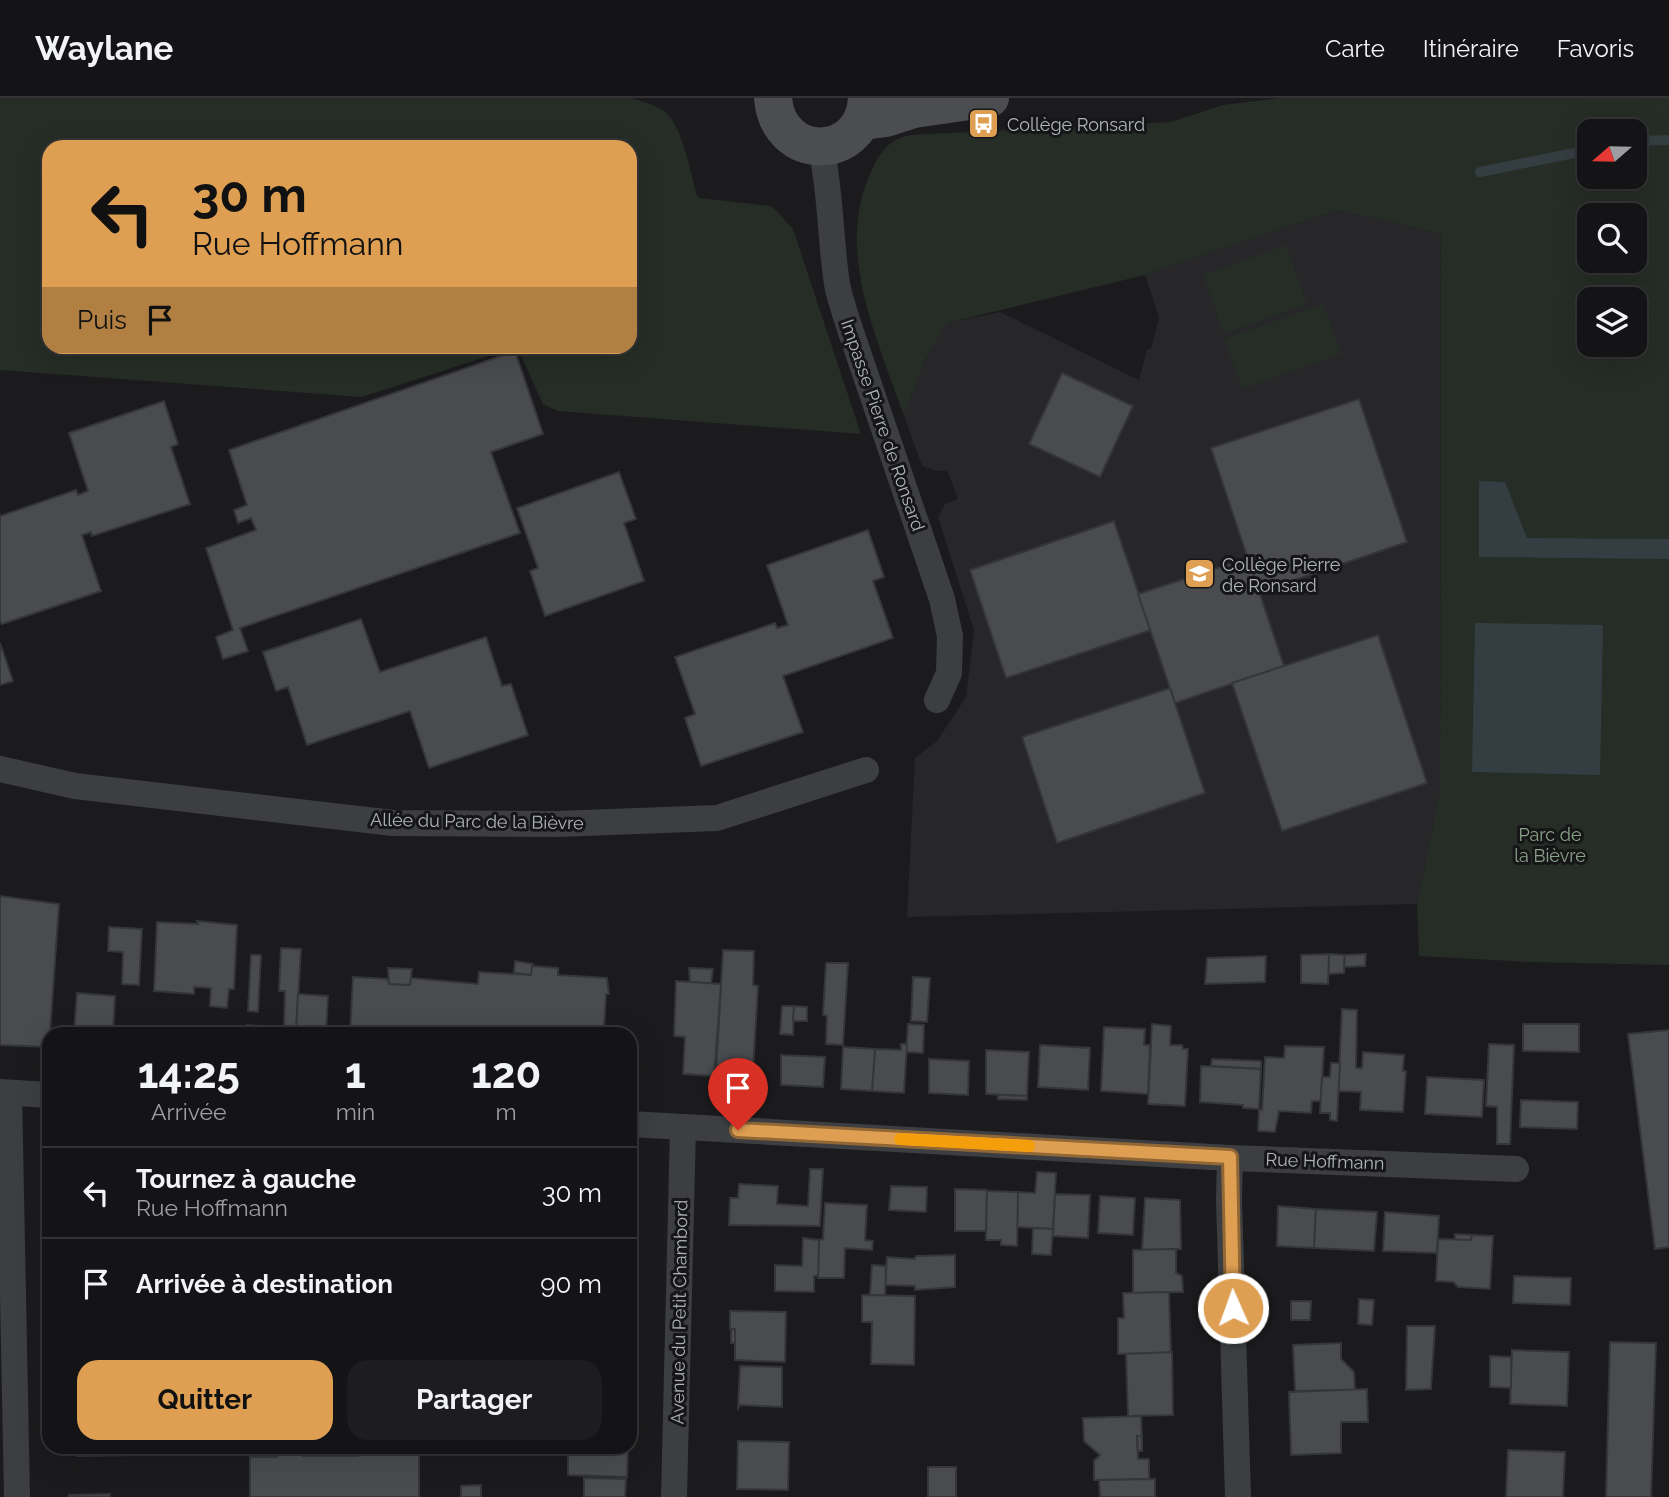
<!DOCTYPE html>
<html lang="fr">
<meta charset="utf-8">
<style>
body{margin:0;font-family:Raleway,sans-serif;background:#1d1d1f;color:#f1f3f6;height:100vh;display:flex;flex-direction:column;font-size:26px;white-space:nowrap}
*{box-sizing:border-box;margin:0}
p{font-size:23px;color:#9d9ea1}
.icon{flex:none;width:38px;height:38px;fill:none;stroke:currentColor;stroke-width:2;stroke-linecap:round;stroke-linejoin:round}
.map{position:relative;flex:1;overflow:hidden}
.details{position:absolute;left:42px;top:929px;width:595px;height:427px;display:flex;flex-direction:column;background:#141416;border-radius:21px;box-shadow:0 7px 28px #0002,0 0 0 2px #333335}
.details>*{flex:none}
.top-card{position:absolute;left:42px;top:42px;width:595px;height:214px;border-radius:21px;box-shadow:0 7px 28px #0002,0 0 0 2px #333335;background:#de9f52;color:#111;overflow:hidden}
.needle{width:46px;rotate:250deg}
.controls{position:absolute;left:1577px;top:21px;display:grid;gap:14px}
.controls a{display:grid;place-items:center;width:70px;height:70px;border-radius:14px;background:#141416;box-shadow:0 7px 28px #0002,0 0 0 2px #333335;font-size:35px}
.pin{position:absolute;display:grid;place-items:center;width:60px;height:60px;color:#fff;margin:-72px -30px;border-radius:50% 50% 50% 0;rotate:-45deg;box-shadow:0 0 7px #0007}
.pin .icon{rotate:45deg}
.me{position:absolute;width:77px;margin:-38px;rotate:358deg;stroke-linejoin:round;filter:drop-shadow(0 0 5px #0008)}
.turn{display:flex;align-items:center;gap:24px;height:147px;padding:0 35px;font-size:32px}
.turn .icon{width:91px;height:91px;stroke-width:2.5}
.turn b{display:block;font-size:49px;line-height:60px}
.then{display:flex;align-items:center;height:66px;padding:0 35px;background:#0003;gap:14px;font-size:26px}
.eta{display:flex;justify-content:space-evenly;align-items:center;height:119px;text-align:center}
.eta b{font-size:42px;font-weight:700;line-height:49px}
.primary-button{display:flex;gap:14px;margin-top:auto;padding:14px 35px}
.primary-button a{flex:1;height:80px;border-radius:21px;background:#de9f52;color:#111;font-size:28px;font-weight:700;line-height:80px;text-align:center}
.primary-button a+a{background:#1d1d1f;color:#f1f3f6}
ul{padding:0;list-style:none}
li{display:flex;align-items:center;gap:21px;height:91px;padding:0 35px;border-top:2px solid #333335}
li div{flex:1}
li b{display:block;font-size:26px}
li em{font-style:normal}
header{display:flex;align-items:center;gap:42px;box-sizing:border-box;height:98px;padding:0 35px;background:#141416;border-bottom:2px solid #333335}
header strong{font-size:33px}
nav{display:flex;gap:38px;margin-inline-start:auto;font-size:24px}
.map>svg:first-child{display:block}
</style>
<header>
<strong>Waylane</strong>
<nav><a>Carte</a><a>Itinéraire</a><a>Favoris</a></nav>
</header>
<div class="map">
<svg width="1669" height="1399" viewBox="0 0 1669 1399">
<rect width="100%" height="100%" fill="#1b1b1d"/>
<!-- built -->
<path fill="#27272a" d="M1338,112L1441,136L1440,693L1417,806L907,819L915,660L937,643L966,599L974,532L938,419L945,406L958,401L947,372L937,373L922,368L904,318L926,260L946,225L1000,214L1139,282L1147,251H1151L1159,219L1145,177Z"/>
<!-- green -->
<g fill="#252d26" fill-rule="evenodd">
<path d="M0,0H632C643,4 655,7 664,13C683,28 690,74 697,97L700,100L770,108L776,112L793,131L861,336L558,313L543,306L517,249L630,248V49H49V248L516,249L362,299L0,272Z"/>
<path d="M1279,0H1669V867L1529,864L1419,858L1417,806L1440,693L1441,136L1338,112L1145,177L947,225L926,260L904,318C878,242 835,154 870,76C880,55 887,42 910,37L1171,24L1223,7ZM1589,33H1634V79H1589ZM1589,117H1634V163H1589ZM1589,201H1634V247H1589Z"/>
<path d="M1286,147L1307,206L1224,236L1203,177Z"/>
<path d="M1323,206L1341,256L1242,291L1224,241Z"/>
</g>
<!-- water -->
<g fill="#343d42">
<path d="M1479,383L1505,384L1527,440L1669,441V461L1479,459Z"/>
<path d="M1475,525L1603,527L1600,677L1472,674Z"/>
</g>
<g fill="none" stroke-linecap="round" stroke-linejoin="round">
<!-- stream -->
<g stroke="#343d42" stroke-width="10">
<path d="M1634,43L1669,42"/>
<path d="M1480,74L1589,52"/>
</g>
</g>
<!-- building -->
<g fill="#4a4b4f" stroke="#353639" stroke-width="2">
<path d="M515,253L543,336L491,354L520,435L240,530L248,553L223,561L216,539L233,532L206,450L256,432L251,420L238,425L234,412L247,407L229,352Z"/>
<path d="M1062,275L1133,308L1100,379L1029,346Z"/>
<path d="M1359,301L1407,444L1259,494L1211,350Z"/>
<path d="M164,303L178,346L171,349L190,406L92,438L91,434L82,437L101,493L2,526L0,523V418L76,392L78,397L88,393L69,335Z"/>
<path d="M619,374L636,421L624,425L644,483L545,518L530,473L538,470L517,410Z"/>
<path d="M1114,423L1151,532L1006,580L970,472Z"/>
<path d="M868,432L884,479L873,483L893,540L783,578L803,634L701,668L685,620L695,616L675,559L775,525L777,530L788,527L767,467Z"/>
<path d="M1248,460L1284,568L1175,605L1138,496Z"/>
<path d="M361,521L380,574L486,539L502,588L511,586L528,637L429,670L410,613L307,647L288,589L276,593L263,554Z"/>
<path d="M1378,537L1427,685L1282,733L1232,585Z"/>
<path d="M0,545L13,583L0,587Z"/>
<path d="M1170,590L1205,695L1057,745L1022,639Z"/>
<path d="M0,798L59,806L49,949L0,947Z"/>
<path d="M197,823L237,827L234,891H229L227,910L210,908L211,890L194,889V896L154,893L157,824L198,826Z"/>
<path d="M109,829L142,831L139,887L122,886L123,854L108,853Z"/>
<path d="M281,850L301,851L296,936H247V927L284,930L285,893H279Z"/>
<path d="M723,852L754,853L753,887L758,888L753,972H751V968L737,967L736,974L716,973Z"/>
<path d="M1329,856L1345,857L1344,875L1328,876Z"/>
<path d="M1329,856L1328,886L1301,885V857Z"/>
<path d="M1366,856L1365,868L1344,869L1345,857Z"/>
<path d="M251,857H261L258,914L248,913Z"/>
<path d="M1266,858L1265,884L1205,886L1207,860Z"/>
<path d="M515,863L533,866L531,877L514,875Z"/>
<path d="M826,865H848L843,947L826,946L827,918L823,917Z"/>
<path d="M532,868L558,870V877L607,880L609,896H606L604,931L593,930L592,936H350L353,879L388,881L389,886L410,887L411,880L478,886L479,874L531,877Z"/>
<path d="M388,870L412,871L410,887L389,886Z"/>
<path d="M689,870L713,871L711,886L690,884Z"/>
<path d="M913,879L930,880L927,924L911,923Z"/>
<path d="M676,883L721,886L714,978L683,976L685,939L674,938Z"/>
<path d="M77,895L115,898L113,936H74Z"/>
<path d="M298,896L328,898L326,936H296Z"/>
<path d="M782,908H794L793,937L780,936Z"/>
<path d="M794,908L807,909V923H793Z"/>
<path d="M1342,911L1357,912L1356,970H1362L1363,954L1404,957L1403,973H1406L1403,1014L1360,1012L1361,994L1338,993Z"/>
<path d="M908,926L924,927L923,955L906,954Z"/>
<path d="M1152,926L1171,928L1170,947H1182L1183,951H1188L1185,1008L1148,1006Z"/>
<path d="M1523,926H1579V954L1523,953Z"/>
<path d="M1104,929L1145,931L1144,947H1150L1148,996L1101,993Z"/>
<path d="M593,930L609,931V936H592Z"/>
<path d="M1669,932V1149L1655,1151L1628,936Z"/>
<path d="M901,946H907L904,995L872,993L875,951L901,952Z"/>
<path d="M1489,946L1514,947L1510,1046H1497V1009L1486,1008Z"/>
<path d="M1040,947L1090,950L1088,992L1038,989Z"/>
<path d="M1285,948L1324,949L1321,1003H1312L1311,1015L1279,1013L1275,1034L1258,1033L1259,1011L1262,1012L1265,959L1284,960Z"/>
<path d="M843,949L875,951L872,993L841,991Z"/>
<path d="M986,952L1029,954L1027,998L986,996Z"/>
<path d="M781,957L825,959L823,989L781,987Z"/>
<path d="M929,961L969,963L968,997L929,995Z"/>
<path d="M1212,961L1261,963V971L1211,968Z"/>
<path d="M1331,965H1340L1337,1023L1330,1022V1015H1320L1322,979H1330Z"/>
<path d="M737,967L751,968L750,986L734,983Z"/>
<path d="M1201,968L1261,971L1259,1011L1243,1010V1007L1200,1004Z"/>
<path d="M1427,979L1484,982L1482,1019L1425,1016Z"/>
<path d="M998,997L1027,998V1002L998,1001Z"/>
<path d="M1521,1002L1578,1004L1577,1031L1520,1029Z"/>
<path d="M810,1071H823L820,1128L729,1127L730,1100H738L739,1086L778,1088L777,1106L808,1108Z"/>
<path d="M1037,1074L1056,1075L1053,1131L1017,1129L1018,1094L1035,1095Z"/>
<path d="M891,1088L927,1089L926,1114L889,1112Z"/>
<path d="M955,1091L987,1092L986,1133H955Z"/>
<path d="M987,1093L1018,1094L1017,1148L1001,1147V1142H986Z"/>
<path d="M1055,1096L1090,1097L1088,1140L1053,1138Z"/>
<path d="M1100,1098L1135,1100L1133,1137L1098,1135Z"/>
<path d="M1145,1100L1180,1102L1181,1151L1142,1152Z"/>
<rect x="630" y="1102" width="2" height="23"/>
<path d="M825,1105L867,1107L865,1142L873,1143L872,1152L845,1150L844,1180H818L819,1142L823,1141Z"/>
<path d="M1278,1108L1316,1111L1314,1150L1277,1148Z"/>
<path d="M1316,1111L1377,1114L1374,1153L1314,1150Z"/>
<path d="M1385,1114L1439,1118L1437,1155L1383,1153Z"/>
<path d="M1033,1130L1053,1131L1051,1157L1032,1156Z"/>
<path d="M1455,1136L1472,1137L1471,1142H1455Z"/>
<path d="M1472,1137L1493,1138L1490,1191L1458,1189L1453,1184L1436,1183L1438,1141L1471,1142Z"/>
<path d="M803,1140L819,1142L818,1178H814V1194L775,1193V1167L802,1168Z"/>
<path d="M1176,1151V1175L1182,1178L1183,1194L1133,1195V1152Z"/>
<path d="M955,1157V1189L915,1192V1188L885,1187L887,1159L915,1161L916,1158Z"/>
<path d="M872,1167L886,1168L885,1198L870,1197Z"/>
<path d="M1514,1178L1571,1180L1570,1207L1513,1205Z"/>
<path d="M1169,1194L1171,1255L1118,1256V1220H1124L1123,1195Z"/>
<path d="M862,1197L915,1198L914,1267L871,1266L872,1224H862Z"/>
<path d="M1359,1201L1374,1202L1372,1227L1358,1226Z"/>
<path d="M1291,1203H1311L1310,1222H1291Z"/>
<path d="M730,1213L786,1214L785,1264L735,1262V1231H730Z"/>
<path d="M1407,1228H1435L1431,1291L1406,1292Z"/>
<rect x="731" y="1231" width="4" height="14"/>
<path d="M1610,1244L1656,1245L1651,1399H1606Z"/>
<path d="M1341,1245V1261L1354,1274L1355,1292L1295,1293L1293,1247Z"/>
<path d="M1512,1252L1569,1254L1567,1308L1510,1306Z"/>
<path d="M1172,1254L1173,1317L1128,1318L1126,1256Z"/>
<path d="M1490,1258L1511,1259V1290L1490,1289Z"/>
<path d="M740,1268L782,1269V1309L740,1307L738,1310Z"/>
<path d="M1367,1291L1368,1324H1341V1355L1291,1357L1289,1294Z"/>
<path d="M1141,1318L1142,1338H1137L1138,1361H1149V1381L1094,1382V1363L1100,1357L1084,1343L1083,1320Z"/>
<path d="M1137,1338H1142V1353H1138Z"/>
<path d="M738,1343L789,1344L788,1392L737,1391Z"/>
<path d="M77,1349H135V1357L77,1358Z"/>
<path d="M277,1349H303V1358H358V1349H419V1399H250V1359H277Z"/>
<path d="M591,1349H628L627,1379L568,1377V1356H590Z"/>
<path d="M1508,1352L1565,1354L1563,1399H1506Z"/>
<rect x="928" y="1369" width="28" height="30"/>
<path d="M584,1380L626,1381L625,1399H584Z"/>
<path d="M1155,1381V1399H1100L1099,1382Z"/>
<path d="M481,1387V1399H461V1388Z"/>
<path d="M110,1396V1399H69V1397Z"/>
</g>
<g fill="none" stroke-linecap="round" stroke-linejoin="round">
<!-- minor -->
<g stroke="#3c3e41" stroke-width="26">
<path d="M821,49C831,94 830,140 837,186C840,202 846,218 851,234L942,501L950,538L949,575L937,602"/>
<path d="M0,671L75,688L393,725L557,726L717,720L866,672"/>
<path d="M0,994L49,997"/>
<path d="M9,995L17,1399"/>
<path d="M630,1026L1230,1060L1516,1071"/>
<path d="M1230,1060L1229,1102L1238,1399"/>
<path d="M674,1399L683,1029"/>
</g>
<!-- secondary -->
<g stroke="#4b4d51" stroke-width="38">
<path d="M773,0C778,65 864,64 867,0"/>
<path d="M862,23L886,20L914,11L990,0"/>
</g>
</g>
<g fill="none" stroke-linecap="round" stroke-linejoin="round">
<defs>
<path id="route" d="M738,1032L1230,1059L1233,1210"/>
</defs>
<!-- route casing -->
<use href="#route" stroke="#906735" stroke-width="18"/>
<!-- route -->
<use href="#route" stroke="#de9f52" stroke-width="12"/>
<!-- slow -->
<path stroke="#f59e0b" stroke-width="12" d="M900,1041L1029,1048"/>
</g>
<!-- icons -->
<defs>
<symbol id="bus-square" viewBox="-11 -11 22 22"><rect x="-9" y="-9" width="18" height="18" rx="4" fill="#de9f52" stroke="#161618"/><path d="M-5-6H5V4H4V6H2V4H-2V6H-4V4H-5ZM-3.5-4V0h7V-4ZM-3.5 1.2v1.5H-2V1.2ZM2 1.2v1.5H3.5V1.2Z" fill="#fff"/></symbol>
<symbol id="school-square" viewBox="-11 -11 22 22"><rect x="-9" y="-9" width="18" height="18" rx="4" fill="#de9f52" stroke="#161618"/><path d="M0-5L7-2L0 1L-7-2ZM-4 1L0 2.5L4 1V4Q0 6-4 4Z" fill="#fff"/></symbol>
</defs>
<g fill-rule="evenodd">
<use href="#bus-square" x="966" y="8" width="35" height="35"/>
<use href="#school-square" x="1182" y="458" width="35" height="35"/>
</g>
<g text-anchor="middle" dominant-baseline="central" stroke-width="6" stroke-linejoin="round" paint-order="stroke">
<!-- poi labels -->
<g font-size="18" fill="#afb4bb" stroke="#161618" text-anchor="start">
<text x="1007" y="26">Collège Ronsard</text>
<text x="1222" y="466">Collège Pierre<tspan x="1222" dy="21">de Ronsard</tspan></text>
</g>
<!-- street labels -->
<g font-size="18" fill="#afb4bb" stroke="#161618">
<text transform="translate(883 327) rotate(71)">Impasse Pierre de Ronsard</text>
<text transform="translate(477 723) rotate(1)">Allée du Parc de la Bièvre</text>
<text transform="translate(1325 1063) rotate(2)">Rue Hoffmann</text>
<text transform="translate(679 1214) rotate(-89)">Avenue du Petit Chambord</text>
</g>
<!-- park labels -->
<g font-size="18" fill="#8aa389" stroke="#161618">
<text x="1550" y="736">Parc de<tspan x="1550" dy="21">la Bièvre</tspan></text>
</g>
</g>
</svg>
<div class="controls">
<a><svg class="needle" viewBox="-14 -14 28 28"><path d="M0-13l5 13h-10z" fill="#e53935"/><path d="M0 13l5-13h-10z" fill="#9d9ea1"/></svg></a>
<a><svg class="icon" aria-label="search" viewBox="0 0 24 24"><circle cx="10" cy="10" r="6"/><path d="M15 15l6 6"/></svg></a>
<a><svg class="icon" aria-label="layers" viewBox="0 0 24 24"><path d="M12 4l9 5-9 5-9-5zM3 14l9 5 9-5"/></svg></a>
</div>
<div class="pin" style="left:738px;top:1032px;background:#d93025"><svg class="icon" aria-label="arrive" viewBox="0 0 24 24"><path d="M6 21V4h12l-3 4 3 4H6"/></svg></div>
<svg class="me" style="left:1233px;top:1210px" viewBox="-20 -20 40 40"><circle r="17" fill="#de9f52" stroke="#fff" stroke-width="3"/><path d="M0-11L8 9 0 5-8 9z" fill="#fff"/></svg>
<div class="top-card">
<div class="turn"><svg class="icon" aria-label="left" viewBox="0 0 24 24"><path d="M17 20v-9H6M10 6l-5 5 5 5"/></svg><div><b>30 m</b>Rue Hoffmann</div></div>
<div class="then">Puis<svg class="icon" aria-label="arrive" viewBox="0 0 24 24"><path d="M6 21V4h12l-3 4 3 4H6"/></svg></div>
</div>
<section class="details">
<div class="eta">
<div><b>14:25</b><p>Arrivée</p></div>
<div><b>1</b><p>min</p></div>
<div><b>120</b><p>m</p></div>
</div>
<ul>
<li><svg class="icon" aria-label="left" viewBox="0 0 24 24"><path d="M17 20v-9H6M10 6l-5 5 5 5"/></svg><div><b>Tournez à gauche</b><p>Rue Hoffmann</p></div><em>30 m</em></li>
<li><svg class="icon" aria-label="arrive" viewBox="0 0 24 24"><path d="M6 21V4h12l-3 4 3 4H6"/></svg><div><b>Arrivée à destination</b></div><em>90 m</em></li>
</ul>
<div class="primary-button"><a>Quitter</a><a>Partager</a></div>
</section>
</div>
